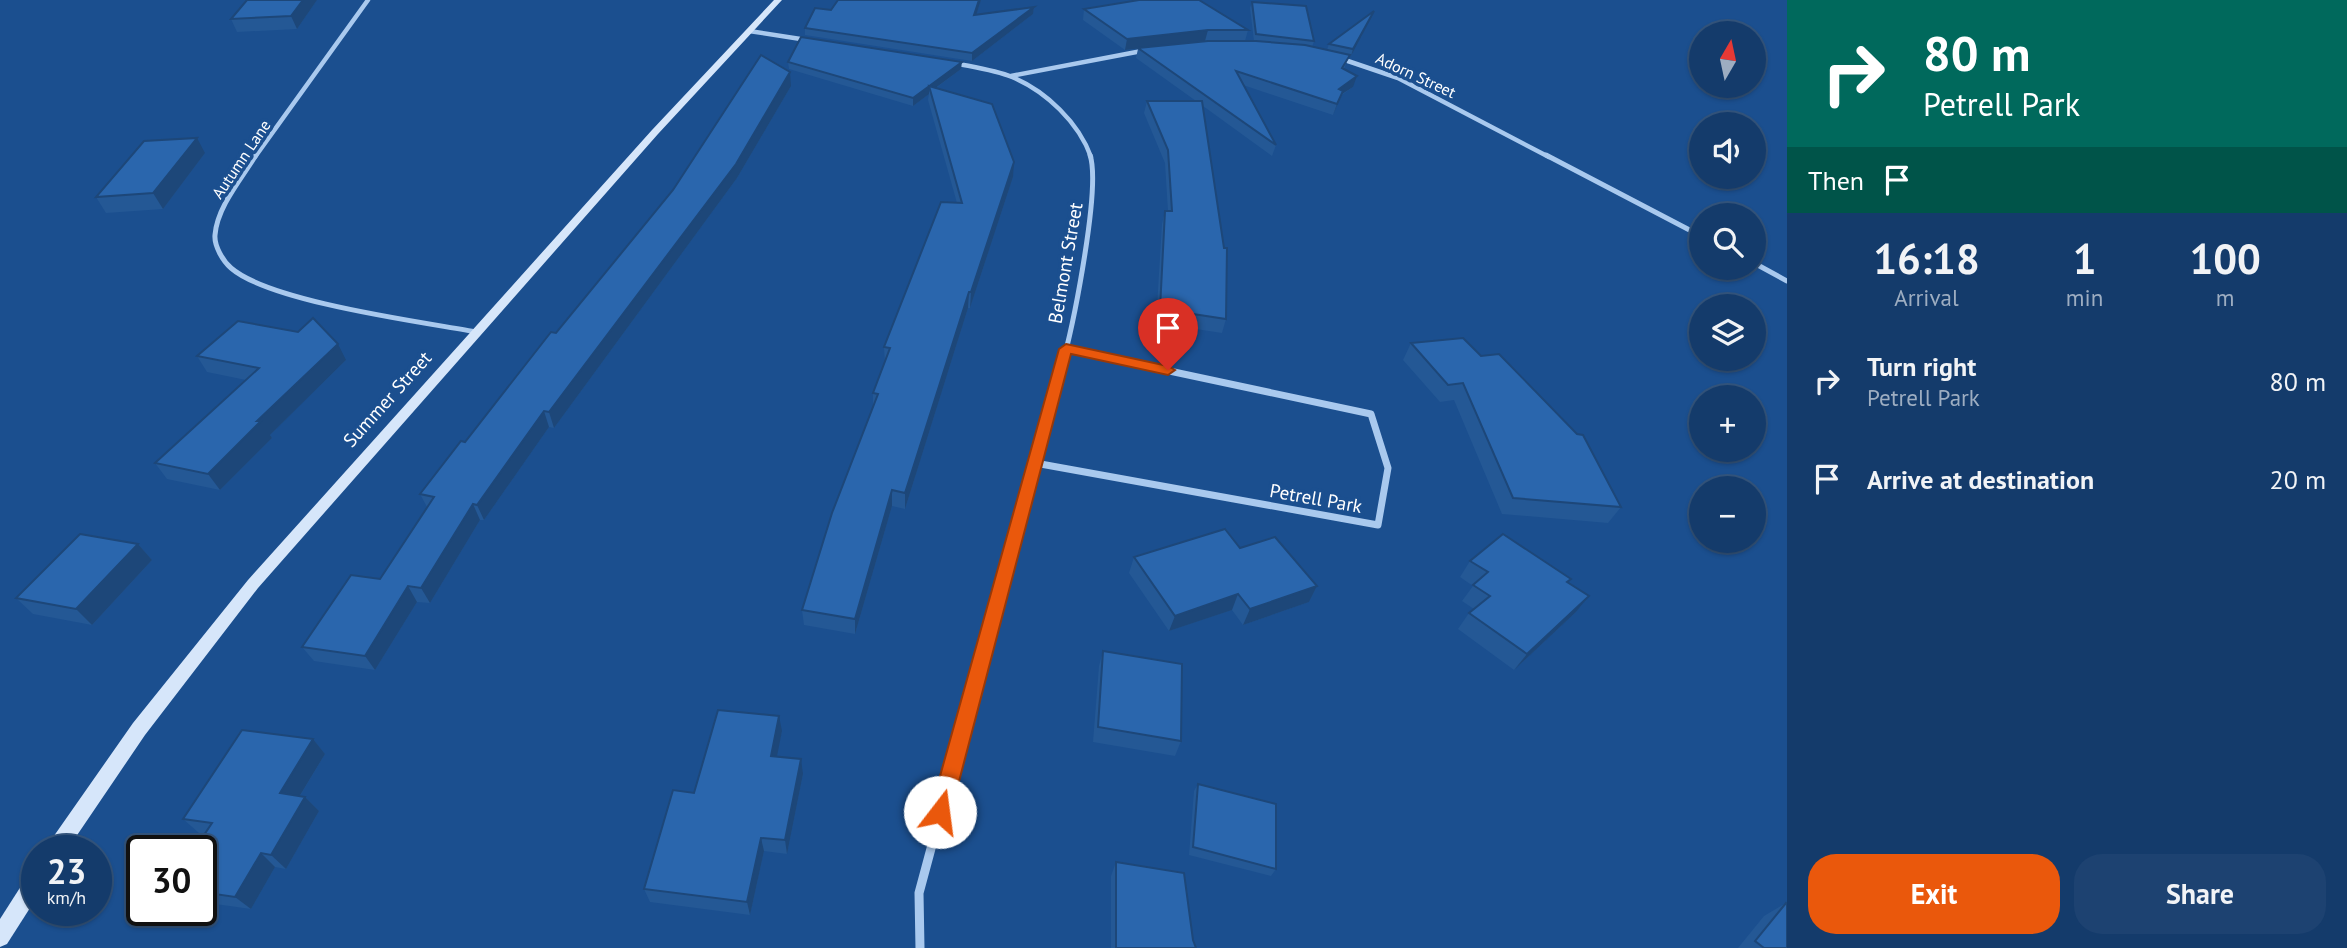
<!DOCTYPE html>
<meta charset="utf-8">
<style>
body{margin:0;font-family:"PT Sans",sans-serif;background:#1d4271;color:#f1f3f6;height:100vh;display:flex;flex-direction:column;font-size:26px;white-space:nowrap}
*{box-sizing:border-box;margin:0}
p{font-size:23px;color:#9dadc1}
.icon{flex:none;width:38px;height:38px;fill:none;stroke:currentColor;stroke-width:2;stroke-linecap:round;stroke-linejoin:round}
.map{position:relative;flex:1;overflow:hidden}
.sheet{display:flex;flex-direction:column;background:#143b6b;width:560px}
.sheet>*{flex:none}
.top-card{background:#00695c;color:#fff;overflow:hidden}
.needle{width:46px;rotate:9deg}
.buttons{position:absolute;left:1689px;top:21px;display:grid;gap:14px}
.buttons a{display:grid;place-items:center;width:77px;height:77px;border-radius:50%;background:#143b6b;box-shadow:0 2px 5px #0004,0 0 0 2px #33557e;font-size:35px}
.speed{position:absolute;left:21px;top:835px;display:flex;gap:14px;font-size:35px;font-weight:700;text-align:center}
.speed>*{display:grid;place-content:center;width:91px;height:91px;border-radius:50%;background:#143b6b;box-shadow:0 2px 5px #0004,0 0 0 2px #33557e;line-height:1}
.speed small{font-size:18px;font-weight:400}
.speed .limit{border:4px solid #111;border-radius:10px;background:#fff;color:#111}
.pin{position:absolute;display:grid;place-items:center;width:60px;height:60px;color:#fff;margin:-72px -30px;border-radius:50% 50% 50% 0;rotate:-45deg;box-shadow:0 0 7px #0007}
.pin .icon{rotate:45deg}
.me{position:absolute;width:77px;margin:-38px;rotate:15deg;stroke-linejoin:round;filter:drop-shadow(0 0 5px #0008)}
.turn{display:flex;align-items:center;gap:24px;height:147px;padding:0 21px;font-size:32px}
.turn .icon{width:91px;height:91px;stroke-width:2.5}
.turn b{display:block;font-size:49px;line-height:60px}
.then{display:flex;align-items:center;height:66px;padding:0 21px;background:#0003;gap:14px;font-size:26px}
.eta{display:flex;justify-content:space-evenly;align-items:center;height:119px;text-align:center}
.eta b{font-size:42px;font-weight:700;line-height:49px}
.primary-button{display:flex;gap:14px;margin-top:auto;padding:14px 21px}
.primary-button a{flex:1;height:80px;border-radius:28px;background:#ea580c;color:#fff;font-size:28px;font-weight:700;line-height:80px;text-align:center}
.primary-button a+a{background:#1d4271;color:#f1f3f6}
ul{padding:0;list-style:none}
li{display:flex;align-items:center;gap:21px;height:98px;padding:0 21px}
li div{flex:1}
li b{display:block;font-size:26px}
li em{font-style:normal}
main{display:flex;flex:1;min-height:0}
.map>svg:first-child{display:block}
</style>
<main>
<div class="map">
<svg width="1787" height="948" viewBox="0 0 1787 948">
<rect width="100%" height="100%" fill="#1b4f8f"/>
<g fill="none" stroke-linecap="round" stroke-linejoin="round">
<!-- street-far3 -->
<g stroke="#a9c9ee" stroke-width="4.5">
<path d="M749,31L807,40"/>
<path d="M1339,58L1398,78L1549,157"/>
<path d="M954,63C973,67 995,70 1012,77C1046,91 1079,123 1091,157"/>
<path d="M1011,76L1147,50"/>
<path d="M255,157L368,0"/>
</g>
<!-- street-far2 -->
<g stroke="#a9c9ee" stroke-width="5">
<path d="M256,155C242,178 217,207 215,235C214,246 223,261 231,268C270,302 422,322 477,332"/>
<path d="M1546,155L1701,236"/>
<path d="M1754,263L1787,281"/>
<path d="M1066,349L1107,358"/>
<path d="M1064,358C1074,320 1101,187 1090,155"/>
</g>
<!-- street-far1 -->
<g stroke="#a9c9ee" stroke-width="7">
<path d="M1035,463L1378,525L1388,468L1371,414L1099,356"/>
<path d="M994,616L1064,356"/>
</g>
<!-- street -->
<path stroke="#a9c9ee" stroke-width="9" d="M920,948L919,893L994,615"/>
<!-- secondary -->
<g fill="#d6e6fa" fill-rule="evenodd">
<path d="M774,0H782L658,134L258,588L145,735L67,850H47L49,843L133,723L248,580L652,130Z"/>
<path d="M37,869V897L7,944L0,947V919L30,872Z"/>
</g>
</g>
<!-- wall -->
<g fill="#245895">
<path d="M317,0L297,29L237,32L231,19Z"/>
<path d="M838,0H981L976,15L1034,7L1033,14L972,61L805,35V28L831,10Z"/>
<path d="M1252,2L1314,41L1312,47L1327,50L1329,44L1374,11L1371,18L1351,56H1349L1344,69L1353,87L1342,95L1333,115L1243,85L1276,145L1272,156L1203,106L1226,319L1222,333L1156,323L1162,224L1165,211H1168L1165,163L1144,113L1147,101H1196L1136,58L1138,49L1125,50L1083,20L1084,9L1248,30L1245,41H1254L1250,8Z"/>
<path d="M788,62L961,69L936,88L1013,177L970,308H968L905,509L892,506L855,634L804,625L802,610L873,406V393L885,363L884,347L957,203L928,100L929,94L913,106L789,69Z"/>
<path d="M791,86L737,178L554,428L549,427L484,520H480L430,603L417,602L375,670L314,661L302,647L380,579L427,507L420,494L465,442L556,333Z"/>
<path d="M205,153L163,209L106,213L96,197Z"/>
<path d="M1411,343L1621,507L1608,523L1502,514L1454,400L1440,402L1403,360Z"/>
<path d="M197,356L346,360L270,435L272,438L220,490L167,479L155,463L246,380L207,372Z"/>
<path d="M138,544L152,560L92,625L33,614L16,598Z"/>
<path d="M1240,548L1317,586L1309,602L1243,625L1232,610L1169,631L1129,573L1134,557Z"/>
<path d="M1470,561L1568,583L1589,596L1576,612L1514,670L1458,629L1469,613L1474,609L1462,601L1473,586L1460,577Z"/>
<path d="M1103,651L1181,741L1175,756L1093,742L1099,666Z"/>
<path d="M782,731L776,757L803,774L787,854L764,851L750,915L650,902L644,889L694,793Z"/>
<path d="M313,739L325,754L300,796L305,797L319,811L286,869L275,867L251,909L201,902V850L205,834L199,833L183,819Z"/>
<path d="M1198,784L1276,869L1271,876L1189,855L1194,791Z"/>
<path d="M1116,862L1193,940L1196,948H1111V876Z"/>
<path d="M1786,903L1787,948H1738L1764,916Z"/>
</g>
<!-- shaded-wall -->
<g fill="#1d4779">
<path d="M303,0H317L297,29L291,16Z"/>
<path d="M979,0H981L974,22V15Z"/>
<path d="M1034,7L1033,14L972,61V53Z"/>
<path d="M1374,11L1371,18L1351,56L1353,49Z"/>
<path d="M1208,30L1205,41L1125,50L1127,39Z"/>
<path d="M962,62L961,69L930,92L929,86Z"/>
<path d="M790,72L791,86L737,178L554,428L549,412Z"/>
<path d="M1357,76L1353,87L1342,94L1333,115L1337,104L1339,89Z"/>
<path d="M929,86V94L913,106V98Z"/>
<path d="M197,138L205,153L163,209L153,193Z"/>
<path d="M1014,162L1013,177L970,308L971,292Z"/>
<path d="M969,292L968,308L905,509V493Z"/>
<path d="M338,344L346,360L270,435L272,438L220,490L208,474L257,421Z"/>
<path d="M544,411L549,427L484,520L477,505Z"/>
<path d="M892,490V506L855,634V619Z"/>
<path d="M473,504L480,520L430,603L421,588Z"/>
<path d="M138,544L152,560L92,625L76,609Z"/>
<path d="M408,586L417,602L375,670L365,656Z"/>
<path d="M1317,586L1309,602L1243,625L1250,609Z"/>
<path d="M1238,594L1232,610L1169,631L1175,616Z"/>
<path d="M1589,596L1576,612L1514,670L1527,654Z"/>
<path d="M779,716L782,731L774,771L771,756Z"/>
<path d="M313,739L325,754L293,807L280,793Z"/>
<path d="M801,759L803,774L787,854L785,840Z"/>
<path d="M305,797L319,811L286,869L271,855Z"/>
<path d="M761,838L764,851L750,915L747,902Z"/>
<path d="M261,853L275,867L251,909L235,897Z"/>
</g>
<!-- building -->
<g fill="#2a66ad" stroke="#1d4779" stroke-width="2">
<path d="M247,0H303L291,16L231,19Z"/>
<path d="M838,0H979L974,15L1034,7L972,53L805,28L815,8L831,10Z"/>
<path d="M1139,0H1199L1248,30H1208L1127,39L1084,9Z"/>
<path d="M1252,2L1306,6L1314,41L1256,34Z"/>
<path d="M1374,11L1353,49L1329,44Z"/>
<path d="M801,37L962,62L913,98L788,62Z"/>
<path d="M1208,41H1256L1305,45L1350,55L1342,68L1357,76L1339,89L1343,91L1337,104L1236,71L1276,145L1138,48Z"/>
<path d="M761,55L790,72L736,164L549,412L544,411L477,505L473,504L421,588L408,586L365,656L302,647L351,575L380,579L434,497L420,494L461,441L465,442L551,332L556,333L673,190Z"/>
<path d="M929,86L992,104L1014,162L971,292H969L905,493L892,490L855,619L802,610L832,513L878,394L873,393L890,348L884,347L941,202L962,203Z"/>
<path d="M1147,101H1202L1224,248H1227L1226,319L1160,309L1165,211H1172L1168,150Z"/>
<path d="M197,138L153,193L96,197L144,141Z"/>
<path d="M313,318L338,344L257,421H261L208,474L155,463L259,368L197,356L238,321L298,332Z"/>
<path d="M1463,338L1481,356L1499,354L1577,434L1583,435L1621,507L1513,498L1463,383L1448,385L1411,343Z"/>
<path d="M1225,529L1240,548L1275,537L1317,586L1250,609L1238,594L1175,616L1134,557Z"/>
<path d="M80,534L138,544L76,609L16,598Z"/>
<path d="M1503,534L1571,579L1567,582L1589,596L1527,654L1469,613L1490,596L1473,585L1488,572L1470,561Z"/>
<path d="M1103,651L1182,664L1181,741L1098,727Z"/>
<path d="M718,710L779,716L771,756L801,759L785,840L761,838L747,902L644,889L673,790L694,793Z"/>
<path d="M242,730L313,739L280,793L305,797L271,855L261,853L235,897L201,892V850H194L212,823L183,819Z"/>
<path d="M1198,784L1276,804V869L1193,847Z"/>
<path d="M1116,862L1184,873L1193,940L1196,948H1116Z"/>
<path d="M1786,903L1787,904V948H1764L1755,941Z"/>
</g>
<!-- route -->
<path fill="#ea580c" stroke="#983908" stroke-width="2" d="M1066,344L1168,366L1175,370L1168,375L1071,354L951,812L948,819L940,822L933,819L930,812L1059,349Z"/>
<g text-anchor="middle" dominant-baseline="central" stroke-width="7" stroke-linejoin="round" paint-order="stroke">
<!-- far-street labels -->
<g font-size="16" fill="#fff" stroke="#1b4f8f">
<text transform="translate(1416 75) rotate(25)">Adorn Street</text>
<text transform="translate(241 159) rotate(-56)">Autumn Lane</text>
</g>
<!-- street labels -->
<g font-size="19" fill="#fff" stroke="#1b4f8f">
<text transform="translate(1065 263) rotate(-80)">Belmont Street</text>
<text transform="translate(387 399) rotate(-48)">Summer Street</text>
<text transform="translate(1316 498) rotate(10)">Petrell Park</text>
</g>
</g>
</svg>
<div class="buttons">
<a><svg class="needle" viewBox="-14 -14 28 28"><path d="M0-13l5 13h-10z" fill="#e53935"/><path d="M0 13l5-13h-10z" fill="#9dadc1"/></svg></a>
<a><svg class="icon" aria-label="sound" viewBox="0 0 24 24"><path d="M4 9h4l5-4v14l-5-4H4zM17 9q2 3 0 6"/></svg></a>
<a><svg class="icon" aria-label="search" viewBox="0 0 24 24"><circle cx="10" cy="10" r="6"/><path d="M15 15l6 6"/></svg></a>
<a><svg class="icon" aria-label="layers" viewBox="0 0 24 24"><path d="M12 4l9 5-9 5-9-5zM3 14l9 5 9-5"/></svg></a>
<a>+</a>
<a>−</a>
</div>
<div class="speed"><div>23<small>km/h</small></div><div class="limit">30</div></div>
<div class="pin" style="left:1168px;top:370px;background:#d93025"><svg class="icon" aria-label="arrive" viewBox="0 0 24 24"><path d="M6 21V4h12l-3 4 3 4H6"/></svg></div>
<svg class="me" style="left:940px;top:812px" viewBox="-20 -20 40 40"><circle r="19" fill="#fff"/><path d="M0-13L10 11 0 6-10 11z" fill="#ea580c"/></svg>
</div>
<section class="sheet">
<div class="top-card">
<div class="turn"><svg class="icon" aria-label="right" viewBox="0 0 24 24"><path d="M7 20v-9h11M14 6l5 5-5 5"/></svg><div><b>80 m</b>Petrell Park</div></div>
<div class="then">Then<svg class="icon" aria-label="arrive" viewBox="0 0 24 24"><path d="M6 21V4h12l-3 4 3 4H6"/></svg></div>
</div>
<div class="eta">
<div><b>16:18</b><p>Arrival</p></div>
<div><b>1</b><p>min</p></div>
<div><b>100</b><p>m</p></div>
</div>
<ul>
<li><svg class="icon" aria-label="right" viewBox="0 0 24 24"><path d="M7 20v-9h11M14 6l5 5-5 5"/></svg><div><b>Turn right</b><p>Petrell Park</p></div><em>80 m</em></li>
<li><svg class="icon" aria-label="arrive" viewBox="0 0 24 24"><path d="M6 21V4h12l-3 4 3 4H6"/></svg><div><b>Arrive at destination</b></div><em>20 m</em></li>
</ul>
<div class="primary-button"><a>Exit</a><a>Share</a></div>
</section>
</main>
